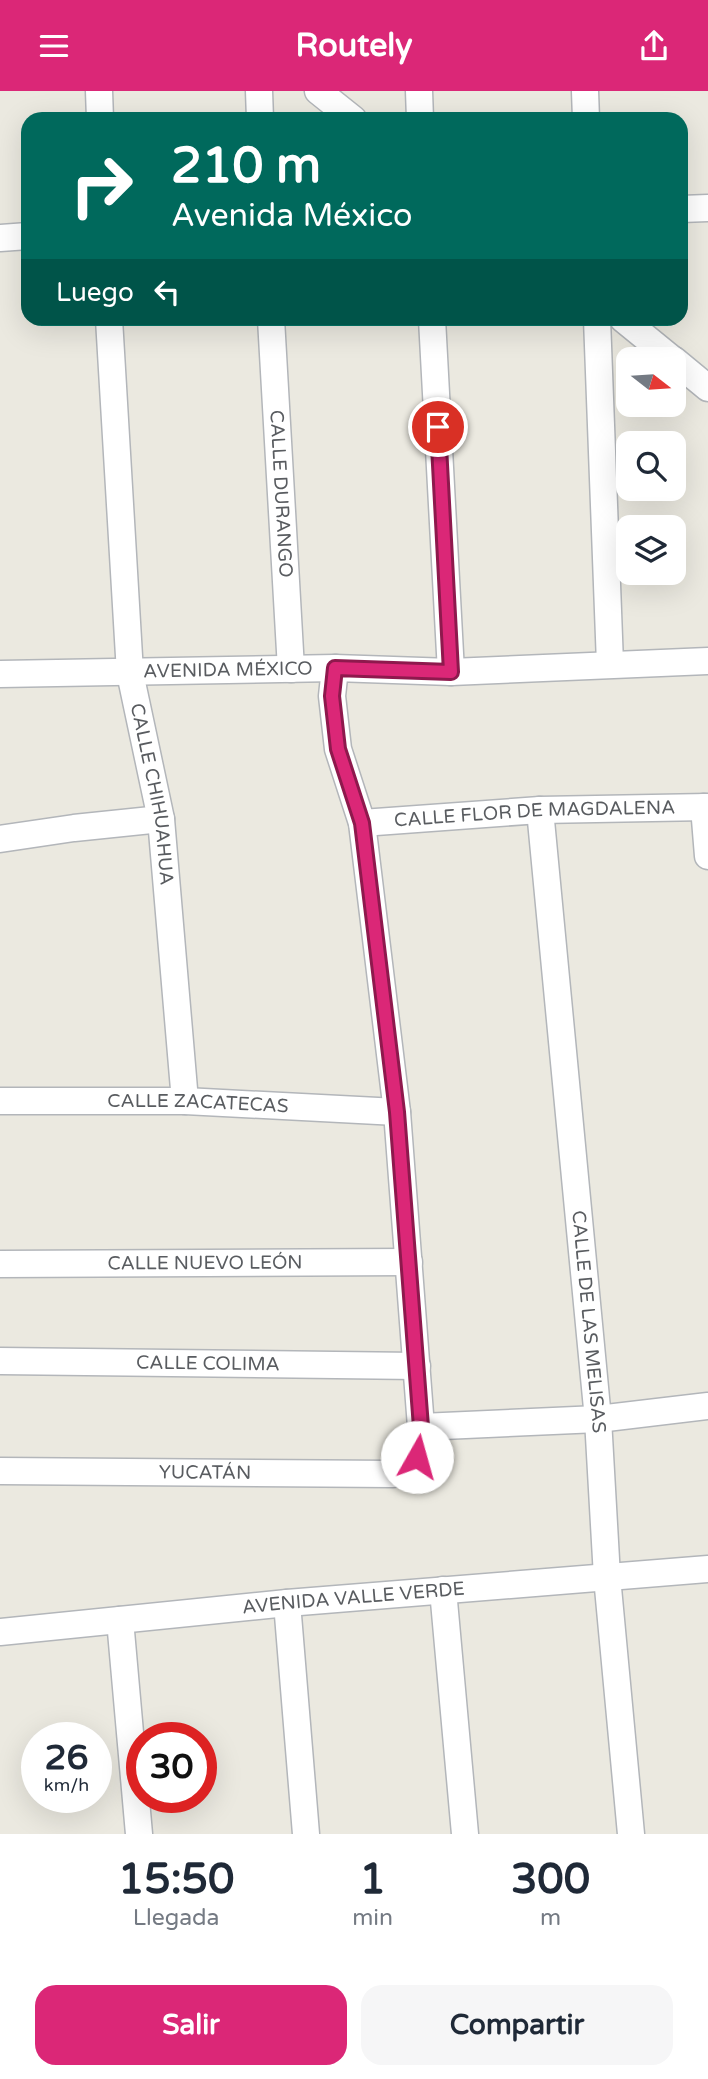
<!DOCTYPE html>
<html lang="es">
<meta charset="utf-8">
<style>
body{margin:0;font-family:"Varela Round",sans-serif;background:#f6f6f7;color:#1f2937;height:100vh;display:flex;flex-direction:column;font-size:26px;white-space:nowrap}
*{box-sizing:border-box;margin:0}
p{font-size:23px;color:#747a83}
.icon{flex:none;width:38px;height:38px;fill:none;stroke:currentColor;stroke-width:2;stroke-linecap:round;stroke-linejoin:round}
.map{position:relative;height:1743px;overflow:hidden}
.panel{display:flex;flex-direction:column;background:#fff;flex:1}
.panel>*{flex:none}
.hud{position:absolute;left:21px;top:21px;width:667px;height:214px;border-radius:21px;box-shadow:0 7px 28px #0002;background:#00695c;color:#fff;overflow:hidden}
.needle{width:46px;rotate:107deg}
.controls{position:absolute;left:616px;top:256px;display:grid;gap:14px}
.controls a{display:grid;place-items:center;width:70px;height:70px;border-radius:14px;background:#fff;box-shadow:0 7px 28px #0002;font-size:35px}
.speed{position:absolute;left:21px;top:1631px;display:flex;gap:14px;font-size:35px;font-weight:700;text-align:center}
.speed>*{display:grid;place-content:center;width:91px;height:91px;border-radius:50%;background:#fff;box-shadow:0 7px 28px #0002;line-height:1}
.speed small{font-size:18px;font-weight:400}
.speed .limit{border:10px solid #d22;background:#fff;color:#111}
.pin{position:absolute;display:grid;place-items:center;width:60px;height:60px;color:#fff;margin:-30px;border:4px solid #fff;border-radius:50%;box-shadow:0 2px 7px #0007}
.me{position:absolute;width:77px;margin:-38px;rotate:7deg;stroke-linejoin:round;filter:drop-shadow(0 0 5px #0008)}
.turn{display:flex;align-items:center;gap:24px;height:147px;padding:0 35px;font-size:32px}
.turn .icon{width:91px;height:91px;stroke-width:2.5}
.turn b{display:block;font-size:49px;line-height:60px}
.then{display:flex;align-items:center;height:66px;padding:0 35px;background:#0003;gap:14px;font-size:26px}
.eta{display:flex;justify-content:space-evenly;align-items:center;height:119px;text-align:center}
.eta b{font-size:42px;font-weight:800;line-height:49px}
.cta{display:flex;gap:14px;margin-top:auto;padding:14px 35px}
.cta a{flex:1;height:80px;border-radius:21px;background:#db2777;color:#fff;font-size:28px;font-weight:800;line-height:80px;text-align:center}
.cta a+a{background:#f6f6f7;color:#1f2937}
header{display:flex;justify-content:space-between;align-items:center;height:91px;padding:0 35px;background:#db2777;color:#fff;font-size:32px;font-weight:800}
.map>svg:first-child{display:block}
</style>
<header><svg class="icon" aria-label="menu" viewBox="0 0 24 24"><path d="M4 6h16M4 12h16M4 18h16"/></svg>Routely<svg class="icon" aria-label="share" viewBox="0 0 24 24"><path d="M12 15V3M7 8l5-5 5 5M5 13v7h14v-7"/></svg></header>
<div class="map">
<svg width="708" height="1743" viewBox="0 0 708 1743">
<rect width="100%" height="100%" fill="#ebe9e0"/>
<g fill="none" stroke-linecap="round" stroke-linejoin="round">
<defs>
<g id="minor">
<path d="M99,0L100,28"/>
<path d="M259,0L260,28"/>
<path d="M318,0L353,28"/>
<path d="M419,0L420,28"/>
<path d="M585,0L586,28"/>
<path d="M681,118L708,117"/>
<path d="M0,147L28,145"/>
<path id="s1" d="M109,228L130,582L161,728L185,1010"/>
<path id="s2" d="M271,228L291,578"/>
<path d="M432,228L451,581"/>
<path d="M597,228L610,573"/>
<path d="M623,228L672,268"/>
<path d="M674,269L708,297"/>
<path id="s3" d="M0,583L335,577L451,581L708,570"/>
<path d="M704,716L708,765"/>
<path id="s4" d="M540,719L598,1328L607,1486L631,1743"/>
<path id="s5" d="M362,732L540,719L708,716"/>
<path d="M0,748L74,737L161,728"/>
<path id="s6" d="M0,1010H185L397,1021"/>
<path id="s7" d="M0,1173L409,1171"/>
<path id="s8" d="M0,1270L417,1275"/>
<path d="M421,1336L598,1328L708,1315"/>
<path id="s9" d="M0,1380L393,1383L410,1377L417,1366L421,1336L397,1021L362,732L338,658L332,605L335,577"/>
<path d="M443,1499L465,1743"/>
<path d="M287,1512L306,1743"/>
<path d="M120,1529L139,1743"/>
<path id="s10" d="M0,1541L287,1512L708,1478"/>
</g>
</defs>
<!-- minor casing -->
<use href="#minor" stroke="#b3b6ba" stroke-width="29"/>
<!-- minor -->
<use href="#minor" stroke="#fff" stroke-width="26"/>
</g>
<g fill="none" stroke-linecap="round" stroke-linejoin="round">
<defs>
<path id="route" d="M417,1366L421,1336L397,1021L362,732L338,658L332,605L335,577L451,581L438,336"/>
</defs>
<!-- route casing -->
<use href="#route" stroke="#8e194d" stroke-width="18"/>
<!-- route -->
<use href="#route" stroke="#db2777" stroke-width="12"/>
</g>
<g text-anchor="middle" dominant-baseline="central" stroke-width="5" stroke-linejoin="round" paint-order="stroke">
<!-- street labels -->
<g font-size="19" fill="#595c60" stroke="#fff">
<text stroke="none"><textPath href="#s2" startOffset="175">CALLE DURANGO</textPath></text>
<text stroke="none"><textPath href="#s3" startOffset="228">AVENIDA MÉXICO</textPath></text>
<text stroke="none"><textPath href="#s1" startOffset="478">CALLE CHIHUAHUA</textPath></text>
<text stroke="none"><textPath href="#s5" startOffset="173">CALLE FLOR DE MAGDALENA</textPath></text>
<text stroke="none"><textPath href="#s6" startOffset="198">CALLE ZACATECAS</textPath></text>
<text stroke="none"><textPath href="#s7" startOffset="205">CALLE NUEVO LEÓN</textPath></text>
<text stroke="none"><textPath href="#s4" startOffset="514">CALLE DE LAS MELISAS</textPath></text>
<text stroke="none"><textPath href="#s8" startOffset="208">CALLE COLIMA</textPath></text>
<text stroke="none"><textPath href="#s9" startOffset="205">YUCATÁN</textPath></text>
<text stroke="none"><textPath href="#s10" startOffset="355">AVENIDA VALLE VERDE</textPath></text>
</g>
</g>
</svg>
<div class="controls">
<a><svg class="needle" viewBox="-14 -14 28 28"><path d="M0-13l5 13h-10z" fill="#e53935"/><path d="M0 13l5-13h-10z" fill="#747a83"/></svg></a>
<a><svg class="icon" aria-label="search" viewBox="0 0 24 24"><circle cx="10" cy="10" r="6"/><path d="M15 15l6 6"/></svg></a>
<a><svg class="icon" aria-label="layers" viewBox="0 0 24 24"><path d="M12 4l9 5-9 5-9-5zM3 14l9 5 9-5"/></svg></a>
</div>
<div class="speed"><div>26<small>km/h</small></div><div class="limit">30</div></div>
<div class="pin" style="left:438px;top:336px;background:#d93025"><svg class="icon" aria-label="arrive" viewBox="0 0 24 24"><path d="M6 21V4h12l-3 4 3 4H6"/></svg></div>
<svg class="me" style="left:417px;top:1366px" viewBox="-20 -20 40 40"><circle r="19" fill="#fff"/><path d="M0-13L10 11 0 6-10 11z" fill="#db2777"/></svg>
<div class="hud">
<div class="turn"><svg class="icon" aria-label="right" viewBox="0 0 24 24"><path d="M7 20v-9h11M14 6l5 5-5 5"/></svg><div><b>210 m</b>Avenida México</div></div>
<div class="then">Luego<svg class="icon" aria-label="left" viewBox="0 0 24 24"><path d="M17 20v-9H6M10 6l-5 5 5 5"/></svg></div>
</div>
</div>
<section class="panel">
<div class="eta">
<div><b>15:50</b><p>Llegada</p></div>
<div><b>1</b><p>min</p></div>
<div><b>300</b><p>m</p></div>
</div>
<div class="cta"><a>Salir</a><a>Compartir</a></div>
</section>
